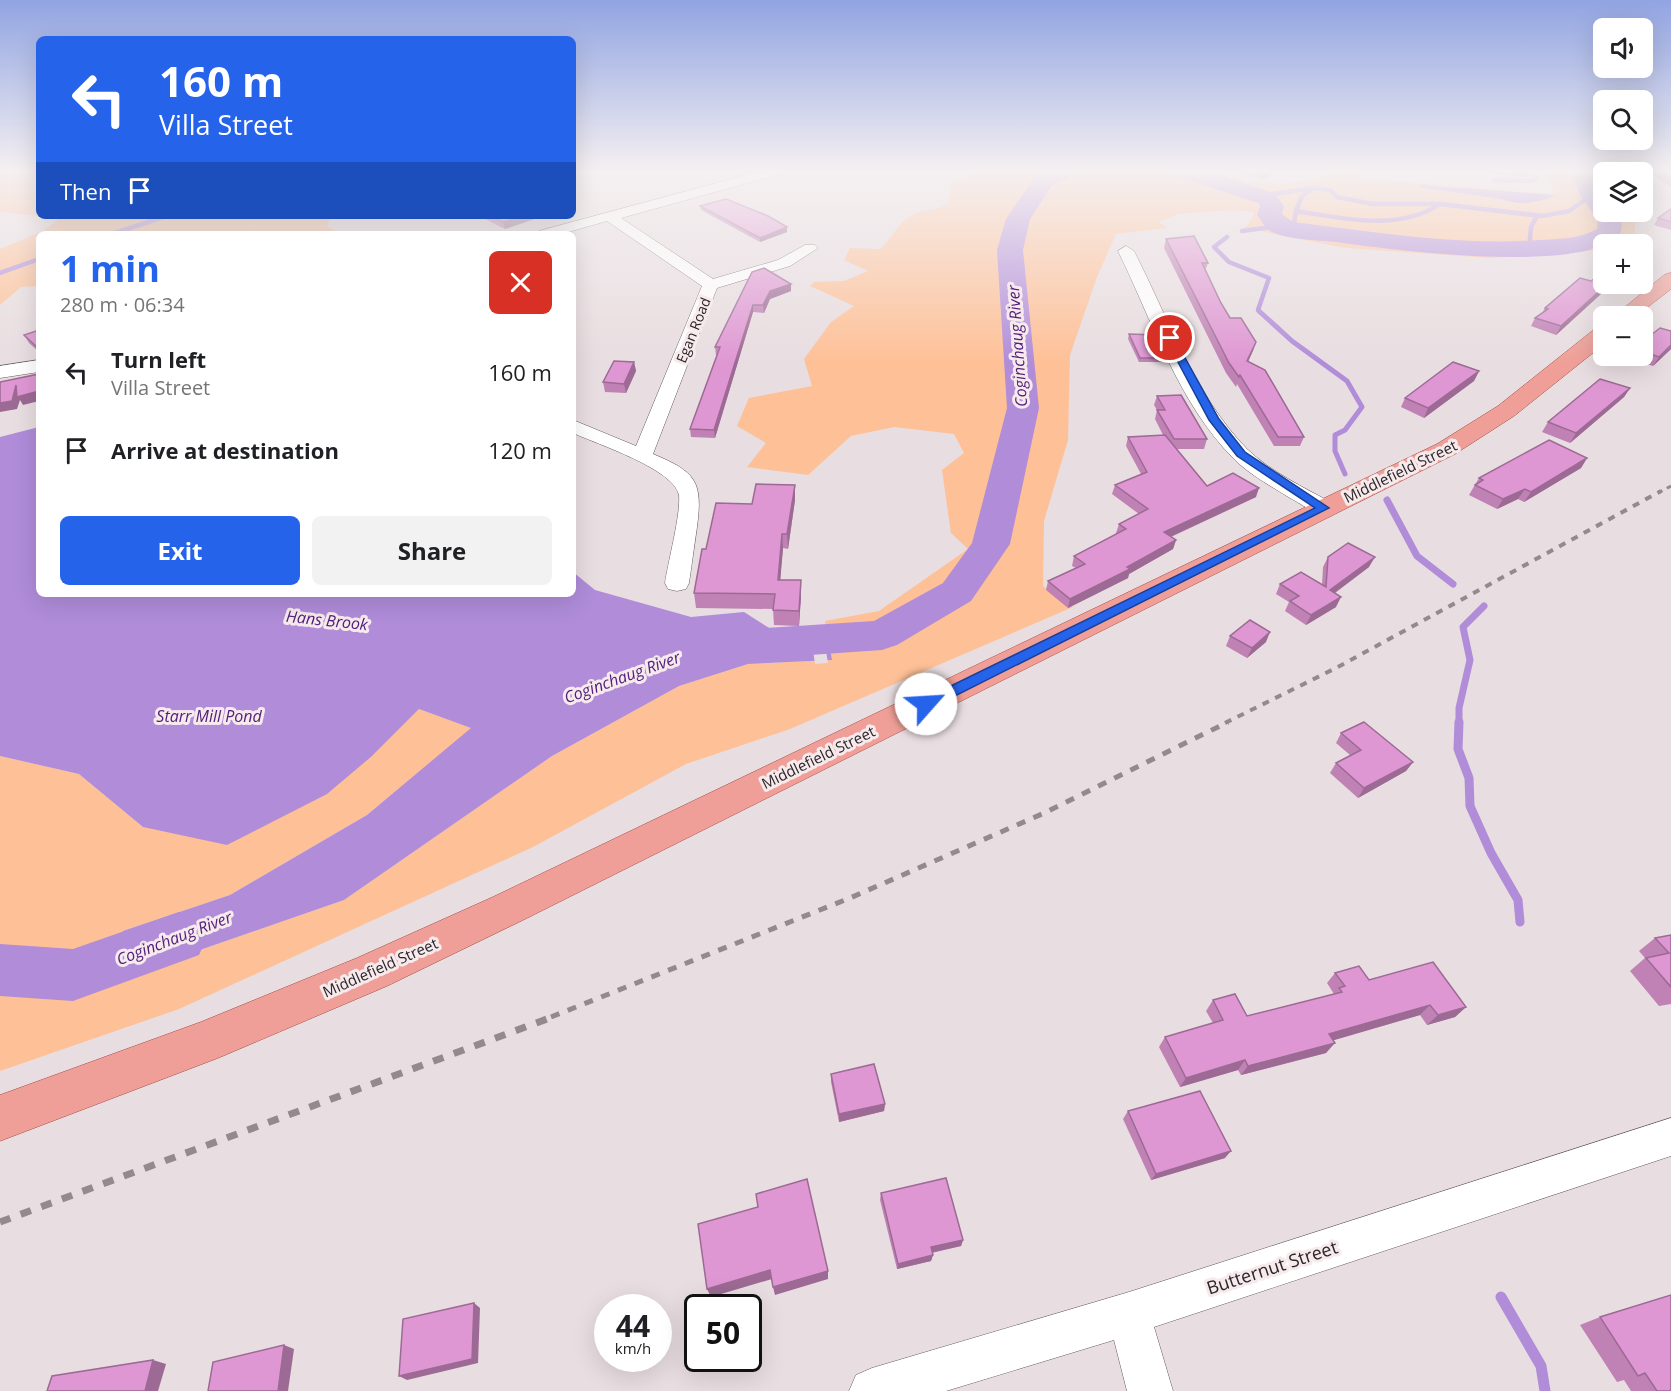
<!DOCTYPE html>
<meta charset="utf-8">
<style>
body{margin:0;font-family:"Open Sans",sans-serif;background:#f2f2f2;color:#202124;height:100vh;display:flex;flex-direction:column;font-size:22px;white-space:nowrap}
*{box-sizing:border-box;margin:0}
p{font-size:20px;color:#757577}
.icon{flex:none;width:33px;height:33px;fill:none;stroke:currentColor;stroke-width:2;stroke-linecap:round;stroke-linejoin:round}
.map{position:relative;flex:1;overflow:hidden}
.sheet{position:absolute;left:36px;top:231px;width:540px;height:366px;display:flex;flex-direction:column;background:#fff;border-radius:9px;box-shadow:0 6px 24px #0002}
.sheet>*{flex:none}
.hud{position:absolute;left:36px;top:36px;width:540px;height:183px;border-radius:9px;box-shadow:0 6px 24px #0002;background:#2563eb;color:#fff;overflow:hidden}
.tools{position:absolute;left:1593px;top:18px;display:grid;gap:12px}
.tools a{display:grid;place-items:center;width:60px;height:60px;border-radius:9px;background:#fff;box-shadow:0 6px 24px #0002;font-size:30px}
.speed{position:absolute;left:594px;top:1294px;display:flex;gap:12px;font-size:30px;font-weight:700;text-align:center}
.speed>*{display:grid;place-content:center;width:78px;height:78px;border-radius:50%;background:#fff;box-shadow:0 6px 24px #0002;line-height:1}
.speed small{font-size:15px;font-weight:400}
.speed .limit{border:3px solid #111;border-radius:9px;background:#fff;color:#111}
.pin{position:absolute;display:grid;place-items:center;width:51px;height:51px;color:#fff;margin:-26px;border:3px solid #fff;border-radius:50%;box-shadow:0 2px 6px #0007}
.me{position:absolute;width:66px;margin:-33px;rotate:64deg;stroke-linejoin:round;filter:drop-shadow(0 0 4px #0008)}
.turn{display:flex;align-items:center;gap:21px;height:126px;padding:0 24px;font-size:27px}
.turn .icon{width:78px;height:78px;stroke-width:2.5}
.turn b{display:block;font-size:42px;line-height:51px}
.then{display:flex;align-items:center;height:57px;padding:0 24px;background:#0003;gap:12px;font-size:22px}
.round{display:grid;place-items:center;flex:none;width:63px;height:63px;border-radius:9px;background:#f2f2f2}
.head{display:flex;align-items:center;justify-content:space-between;height:102px;padding:0 24px}
h1{font-size:36px;font-weight:700;line-height:45px;color:#2563eb}
.action{display:flex;gap:12px;margin-top:auto;padding:12px 24px}
.action a{flex:1;height:69px;border-radius:9px;background:#2563eb;color:#fff;font-size:24px;font-weight:700;line-height:69px;text-align:center}
.action a+a{background:#f2f2f2;color:#202124}
ul{padding:0;list-style:none}
li{display:flex;align-items:center;gap:18px;height:78px;padding:0 24px}
li div{flex:1}
li b{display:block;font-size:22px}
li em{font-style:normal}
.map>svg:first-child{display:block}
</style>
<div class="map">
<svg width="1671" height="1391" viewBox="0 0 1671 1391">
<rect width="100%" height="100%" fill="#e8dde0"/>
<!-- green -->
<g fill="#fec096">
<path d="M0,170H39V216L0,212Z"/>
<path d="M985,170H1208C1244,185 1283,187 1322,178C1328,177 1332,171 1338,170C1345,168 1354,170 1361,170L1357,178L1555,195L1544,170H1628L1632,172H1604V212H1635V235L1613,244H1604L1602,250L1490,258L1345,248L1244,228L1251,221L1254,212L1232,210L1178,214L1159,222L1167,228L1116,234L1097,277L1070,355L1068,440L1044,521L1043,586L1073,607L790,729L686,764L533,847L179,1009L0,1071V756L79,774L143,827L372,756L419,709L472,728L367,815L230,895L123,931L122,977L344,900L552,756L679,686L748,664L832,660L825,621L879,611L968,549L951,533L942,470L964,453L954,434L894,427L851,436L808,475L747,467L766,443L737,426L749,398L812,386L804,359L831,322L854,306L810,286L814,282L844,281L868,271L844,260L850,248L880,249C892,239 898,221 914,214C928,208 933,214 949,202L950,184Z"/>
<path d="M40,216H328L331,217L327,226L341,234H39V286L21,287L0,305V249L43,231L60,218Z"/>
</g>
<!-- water -->
<g fill="#b08cd9">
<path d="M1422,185L1556,195C1537,203 1522,206 1501,199L1417,187Z"/>
<path d="M39,427V594H573V572L595,590L691,617L744,612L774,631L827,630L832,660L748,664L679,686L552,756L344,900L122,977L123,931L230,895L367,815L471,728L419,709L372,756L327,794L227,845L143,827L79,774L0,756V437Z"/>
</g>
<!-- pier -->
<path fill="#e8dde0" d="M822,628L828,663L815,664L810,629Z"/>
<g fill="none" stroke-linecap="round" stroke-linejoin="round">
<!-- stream-far4 -->
<g stroke="#b08cd9" stroke-width="4.5">
<path d="M1494,180L1532,181L1536,178L1531,170"/>
<path d="M1261,196L1313,188L1330,190L1337,197L1373,204H1440"/>
<path d="M1296,211L1302,196L1312,189"/>
<path d="M1293,229L1296,211C1343,218 1398,232 1440,204L1542,216L1569,211L1592,195"/>
<path d="M1242,231L1280,226"/>
<path d="M112,234L166,216"/>
<path d="M1227,237L1214,247L1229,262L1269,278L1258,310L1260,312"/>
<path d="M1529,249L1531,227L1537,216"/>
<path d="M0,273L39,259"/>
</g>
<!-- stream-far3 -->
<path stroke="#b08cd9" stroke-width="5" d="M1259,311L1292,341L1347,381L1362,407L1345,430L1335,435V451L1345,474"/>
<!-- stream-far2 -->
<g stroke="#b08cd9" stroke-width="7">
<path d="M1387,500L1417,556L1453,584"/>
<path d="M1459,723V708L1470,660L1463,627L1484,606"/>
</g>
<!-- stream-far1 -->
<path stroke="#b08cd9" stroke-width="9" d="M1459,722L1458,749L1469,778L1470,806L1491,853L1518,900L1520,922"/>
<!-- stream -->
<path stroke="#b08cd9" stroke-width="11" d="M1501,1297L1541,1366L1545,1391"/>
<!-- river -->
<g fill="#b08cd9" fill-rule="evenodd">
<path d="M1048,170H1076L1073,175L1052,185L1030,219L1023,250L1039,408L1010,544L971,601L897,645L882,650L766,658L751,653L745,643L751,633L766,628L874,621L943,583L972,543L1007,408L997,250L1006,219L1036,175Z"/>
<path d="M1169,170H1202L1274,193L1284,206L1282,214L1293,222C1375,232 1457,246 1539,240C1559,239 1580,239 1597,229L1598,220L1580,195L1571,170H1593L1604,194V212L1619,214L1622,219L1621,232C1590,277 1388,249 1336,242C1316,240 1290,240 1272,232C1266,229 1261,220 1257,215L1260,206L1258,203L1172,175Z"/>
<path d="M179,912L199,919L207,937L199,955L73,1001L0,996V944L73,949Z"/>
</g>
<defs>
<g id="minor">
<path d="M765,170H786L784,173L621,218L713,279L778,260L805,245H815L818,248L790,266L717,288L653,454C696,472 703,481 697,527C694,546 692,564 689,583L686,589L677,591L668,589L665,583C668,562 681,514 679,495C674,469 597,444 573,433V420L636,446L702,286L607,221L561,234H536L539,231Z"/>
<path d="M1126,246L1134,251C1168,317 1194,395 1247,449C1271,472 1303,487 1332,503L1335,508L1332,513C1316,517 1304,505 1290,498C1271,486 1250,475 1234,459C1178,403 1152,320 1118,251Z"/>
<path d="M39,360V372L0,378V366Z"/>
<path d="M1671,1118V1156L1154,1327L1173,1391H1127L1114,1340L946,1391H849L856,1375L872,1368L1129,1292Z"/>
</g>
<g id="major">
<path d="M1671,273V289L1636,316H1614L1664,275Z"/>
<path d="M1604,327V344L1514,416L1455,454L521,921L387,986L218,1058L0,1141V1095L201,1022L357,958L493,897L1437,444L1498,406L1596,328Z"/>
</g>
</defs>
<!-- minor casing -->
<use href="#minor" stroke="#635a5c" stroke-width="1"/>
<!-- major casing -->
<use href="#major" stroke="#a34b43" stroke-width="1"/>
<!-- minor -->
<use href="#minor" fill="#fff" fill-rule="evenodd"/>
<!-- major -->
<use href="#major" fill="#ef9f97" fill-rule="evenodd"/>
<!-- rail-far3 -->
<path stroke="#928a8d" stroke-width="3" stroke-dasharray="5 5" stroke-linecap="butt" d="M1658,493L1671,486"/>
<!-- rail-far2 -->
<path stroke="#928a8d" stroke-width="4" stroke-dasharray="7 7" stroke-linecap="butt" d="M1225,723L1336,668L1661,491"/>
<!-- rail-far1 -->
<path stroke="#928a8d" stroke-width="5" stroke-dasharray="9 9" stroke-linecap="butt" d="M551,1017L850,898L1042,814L1228,722"/>
<!-- rail -->
<path stroke="#928a8d" stroke-width="7" stroke-dasharray="11 11" stroke-linecap="butt" d="M0,1222L555,1016"/>
</g>
<!-- wall -->
<g fill="#c082b5">
<path d="M1234,170H1279L1262,179L1234,171Z"/>
<path d="M1473,170H1527L1529,174L1527,178Z"/>
<path d="M1646,170H1671V187Z"/>
<path d="M700,206L787,227V232L760,242L701,210Z"/>
<path d="M1671,209V230L1654,225L1658,218Z"/>
<path d="M479,216H543L505,229Z"/>
<path d="M1166,239L1208,263L1205,271L1221,303L1230,318L1256,342L1248,362L1304,437L1300,446H1274L1237,384L1236,387L1226,373L1164,248Z"/>
<path d="M752,272L791,284V291L770,299L764,313L753,312L715,438L691,437L690,429L717,355H716L715,347Z"/>
<path d="M1602,293L1556,335L1531,326L1535,318L1542,313L1545,308Z"/>
<path d="M39,330V352L29,343L24,335Z"/>
<path d="M1671,331V349L1653,366L1628,358L1630,356H1642V342Z"/>
<path d="M1129,334L1168,358L1166,362H1139L1128,339Z"/>
<path d="M634,362L636,371L626,393L605,392L603,382Z"/>
<path d="M1479,371L1474,381L1424,418L1401,407L1405,398Z"/>
<path d="M1630,388L1624,397L1570,443L1542,432L1548,422Z"/>
<path d="M1157,396L1207,439L1204,449H1176L1207,486L1256,497L1171,537L1176,540L1173,549L1129,574L1128,578L1068,608L1046,590L1048,581L1076,568L1072,566L1074,556L1117,534L1116,533L1119,524L1139,514L1112,494L1115,485L1141,474L1126,446L1128,437L1163,435L1155,419L1157,410L1154,405Z"/>
<path d="M1587,458L1581,468L1524,502L1518,499L1497,509L1469,495L1479,478Z"/>
<path d="M795,500L788,549L783,548L780,580L801,595L799,626L774,625L773,609L696,608L694,593L706,549L752,504Z"/>
<path d="M1328,557L1369,567L1335,593L1336,607L1306,625L1285,611L1289,602L1276,594L1280,584L1322,585L1323,567Z"/>
<path d="M1230,636L1266,642L1247,658L1226,646Z"/>
<path d="M1341,733L1413,762L1406,771L1358,798L1330,773L1336,763L1350,755L1336,743Z"/>
<path d="M1671,935V1004L1659,1006L1630,971L1645,958L1639,951L1655,938Z"/>
<path d="M1335,973L1369,980L1466,1007L1455,1017L1427,1025L1420,1015L1333,1040L1326,1053L1241,1075L1238,1070L1180,1087L1159,1047L1165,1037L1213,1023L1206,1011L1213,1000L1247,1016L1334,994L1327,983Z"/>
<path d="M831,1074L885,1104L884,1111L839,1122L831,1082Z"/>
<path d="M1128,1111L1225,1158L1151,1180L1123,1119Z"/>
<path d="M881,1193L963,1240L961,1246L932,1253L933,1255L931,1261L897,1269L880,1200Z"/>
<path d="M1600,1317L1671,1391H1631L1624,1380L1617,1382L1580,1325Z"/>
</g>
<!-- shaded-wall -->
<g fill="#9c6a94">
<path d="M1265,170H1279L1262,179Z"/>
<path d="M521,216H543L505,229L503,222Z"/>
<path d="M787,227V232L760,242V238Z"/>
<path d="M791,284V291L770,299L764,313L763,305L770,291Z"/>
<path d="M1606,285L1602,293L1556,335L1561,326Z"/>
<path d="M753,305V312L715,438L714,430Z"/>
<path d="M1256,342L1253,351L1244,370L1247,361Z"/>
<path d="M1671,345V349L1653,366L1659,357Z"/>
<path d="M634,362L636,371L626,393L624,384Z"/>
<path d="M1479,371L1474,381L1424,418L1428,408Z"/>
<path d="M16,385L39,391V401L23,405L20,400L17,409L0,412V403Z"/>
<path d="M1630,388L1624,397L1570,443L1576,433Z"/>
<path d="M1587,458L1581,468L1524,502L1531,492Z"/>
<path d="M795,485V500L788,549L787,534Z"/>
<path d="M1259,488L1256,497L1161,541L1164,532Z"/>
<path d="M1525,489L1518,499L1497,509L1503,499Z"/>
<path d="M782,534L783,548L779,595L778,580Z"/>
<path d="M1176,540L1173,549L1129,574L1128,578L1068,608L1070,599Z"/>
<path d="M1375,557L1369,567L1325,600L1330,590Z"/>
<path d="M801,580V595L799,626V611Z"/>
<path d="M1341,597L1336,607L1306,625L1311,615Z"/>
<path d="M1270,632L1266,642L1247,658L1252,648Z"/>
<path d="M1413,762L1406,771L1358,798L1364,788Z"/>
<path d="M1430,1005L1420,1015L1321,1044L1329,1034Z"/>
<path d="M1466,1007L1455,1017L1427,1025L1438,1015Z"/>
<path d="M1335,1043L1326,1053L1241,1075L1248,1066Z"/>
<path d="M1245,1060L1238,1070L1180,1087L1186,1078Z"/>
<path d="M885,1104L884,1111L839,1122V1114Z"/>
<path d="M1231,1151L1225,1158L1151,1180L1156,1174Z"/>
<path d="M963,1240L961,1246L929,1253L931,1247Z"/>
<path d="M933,1255L931,1261L897,1269L898,1264Z"/>
<path d="M770,1270L772,1279L711,1297L707,1289Z"/>
<path d="M828,1271V1279L775,1295L773,1287Z"/>
<path d="M474,1303L480,1308L478,1363L407,1380L399,1376Z"/>
<path d="M284,1345L294,1349L288,1391H278Z"/>
<path d="M153,1360L166,1364L158,1391H145Z"/>
</g>
<!-- building -->
<g fill="#df97d3" stroke="#9c6a94" stroke-width="1.5">
<path d="M1499,170H1527L1529,174Z"/>
<path d="M1659,170H1671V178Z"/>
<path d="M726,199L768,216L787,227L760,238L700,206Z"/>
<path d="M1671,209V222L1658,218Z"/>
<path d="M491,216H521L503,222Z"/>
<path d="M1194,236L1208,263H1202L1221,303L1230,318H1241L1256,342L1247,361L1265,370L1304,437H1278L1240,375L1239,377L1229,363L1166,239Z"/>
<path d="M764,268L791,284L770,291L763,305H753L714,430L690,429L720,347H715L752,272Z"/>
<path d="M1599,275L1604,282V284H1605L1606,285L1561,326L1535,318L1548,309L1545,308L1580,278L1591,281Z"/>
<path d="M1660,328L1671,331V345L1659,357L1642,351V342Z"/>
<path d="M39,330V349L24,335Z"/>
<path d="M1129,334L1157,335L1168,358H1140Z"/>
<path d="M614,361L634,362L624,384L603,382Z"/>
<path d="M1453,362L1479,371L1428,408L1405,398Z"/>
<path d="M39,374V391L17,397L16,385L12,401L0,403V382Z"/>
<path d="M1600,379L1630,388L1576,433L1548,422Z"/>
<path d="M1181,395L1207,439H1174L1157,410H1165L1157,396Z"/>
<path d="M1165,435L1207,486L1233,473L1259,488L1164,532L1176,540L1127,567L1130,569L1070,599L1048,581L1085,564L1074,556L1126,529L1119,524L1148,509L1115,485L1147,472L1128,437Z"/>
<path d="M1549,440L1587,458L1531,492L1525,489L1503,499L1475,485L1483,480L1479,478Z"/>
<path d="M756,484L795,485L787,534H782L778,580H801L799,611L773,610L775,594L694,593L702,549H706L716,503L752,504Z"/>
<path d="M1348,543L1375,557L1330,590L1341,597L1311,615L1290,601L1299,596L1280,584L1301,572L1326,587L1328,557Z"/>
<path d="M1250,620L1270,632L1252,648L1230,636Z"/>
<path d="M1364,722L1413,762L1364,788L1336,763L1361,750L1341,733Z"/>
<path d="M1671,935V987L1646,958L1669,953L1655,938Z"/>
<path d="M1433,962L1466,1007L1438,1015L1430,1005L1329,1034L1335,1043L1248,1066L1245,1060L1186,1078L1165,1037L1223,1020L1213,1000L1235,994L1247,1016L1342,992L1339,988L1345,986L1335,973L1359,966L1369,980Z"/>
<path d="M874,1064L885,1104L839,1114L831,1074Z"/>
<path d="M1200,1091L1231,1151L1156,1174L1128,1111Z"/>
<path d="M946,1178L963,1240L931,1247L933,1255L898,1264L881,1193Z"/>
<path d="M807,1179L828,1271L773,1287L770,1270L707,1289L698,1224L758,1207L756,1194Z"/>
<path d="M1671,1295V1391H1657L1645,1373L1638,1376L1600,1317Z"/>
<path d="M474,1303L472,1359L399,1376L403,1319Z"/>
<path d="M284,1345L278,1391H208L213,1362Z"/>
<path d="M153,1360L145,1391H47L52,1376Z"/>
</g>
<!-- sky -->
<linearGradient id="sky" x2="0" y2="1"><stop stop-color="#91a4e2"/><stop offset="0.47" stop-color="#f5f0f1"/><stop offset="1" stop-color="#f5f0f1" stop-opacity="0"/></linearGradient>
<rect width="1671" height="364" fill="url(#sky)"/>
<!-- route -->
<path fill="#2563eb" stroke="#184099" stroke-width="1.5" d="M1170,336L1174,338L1219,419L1245,452L1329,508L931,708H922V700L1315,508L1237,456L1209,420L1165,338Z"/>
<g text-anchor="middle" dominant-baseline="central" stroke-width="6" stroke-linejoin="round" paint-order="stroke">
<!-- far-street labels -->
<g font-size="14" fill="#2a2527" stroke="#f6eaed">
<text transform="translate(693 330) rotate(-68)">Egan Road</text>
</g>
<!-- street labels -->
<g font-size="15" fill="#2a2527" stroke="#f6eaed">
<text transform="translate(1400 471) rotate(-26)">Middlefield Street</text>
<text transform="translate(818 757) rotate(-26)">Middlefield Street</text>
<text transform="translate(380 967) rotate(-24)">Middlefield Street</text>
</g>
<!-- water labels -->
<g font-size="16" font-style="italic" fill="#52207b" stroke="#f6eaed">
<text transform="translate(1017 346) rotate(-94)">Coginchaug River</text>
<text transform="translate(327 620) rotate(6)">Hans Brook</text>
<text transform="translate(622 677) rotate(-20)">Coginchaug River</text>
<text x="209" y="716">Starr Mill Pond</text>
<text transform="translate(174 938) rotate(-21)">Coginchaug River</text>
</g>
<!-- near-street labels -->
<g font-size="18" fill="#2a2527" stroke="#f6eaed">
<text transform="translate(1272 1267) rotate(-18)">Butternut Street</text>
</g>
</g>
</svg>
<div class="tools">
<a><svg class="icon" aria-label="sound" viewBox="0 0 24 24"><path d="M4 9h4l5-4v14l-5-4H4zM17 9q2 3 0 6"/></svg></a>
<a><svg class="icon" aria-label="search" viewBox="0 0 24 24"><circle cx="10" cy="10" r="6"/><path d="M15 15l6 6"/></svg></a>
<a><svg class="icon" aria-label="layers" viewBox="0 0 24 24"><path d="M12 4l9 5-9 5-9-5zM3 14l9 5 9-5"/></svg></a>
<a>+</a>
<a>−</a>
</div>
<div class="speed"><div>44<small>km/h</small></div><div class="limit">50</div></div>
<div class="pin" style="left:1170px;top:338px;background:#d93025"><svg class="icon" aria-label="arrive" viewBox="0 0 24 24"><path d="M6 21V4h12l-3 4 3 4H6"/></svg></div>
<svg class="me" style="left:926px;top:704px" viewBox="-20 -20 40 40"><circle r="19" fill="#fff"/><path d="M0-13L10 11 0 6-10 11z" fill="#2563eb"/></svg>
<div class="hud">
<div class="turn"><svg class="icon" aria-label="left" viewBox="0 0 24 24"><path d="M17 20v-9H6M10 6l-5 5 5 5"/></svg><div><b>160 m</b>Villa Street</div></div>
<div class="then">Then<svg class="icon" aria-label="arrive" viewBox="0 0 24 24"><path d="M6 21V4h12l-3 4 3 4H6"/></svg></div>
</div>
<section class="sheet">
<div class="head"><div><h1>1 min</h1><p>280 m · 06:34</p></div><a class="round" style="background:#d93025;color:#fff"><svg class="icon" aria-label="close" viewBox="0 0 24 24"><path d="M6 6l12 12M18 6L6 18"/></svg></a></div>
<ul>
<li><svg class="icon" aria-label="left" viewBox="0 0 24 24"><path d="M17 20v-9H6M10 6l-5 5 5 5"/></svg><div><b>Turn left</b><p>Villa Street</p></div><em>160 m</em></li>
<li><svg class="icon" aria-label="arrive" viewBox="0 0 24 24"><path d="M6 21V4h12l-3 4 3 4H6"/></svg><div><b>Arrive at destination</b></div><em>120 m</em></li>
</ul>
<div class="action"><a>Exit</a><a>Share</a></div>
</section>
</div>
